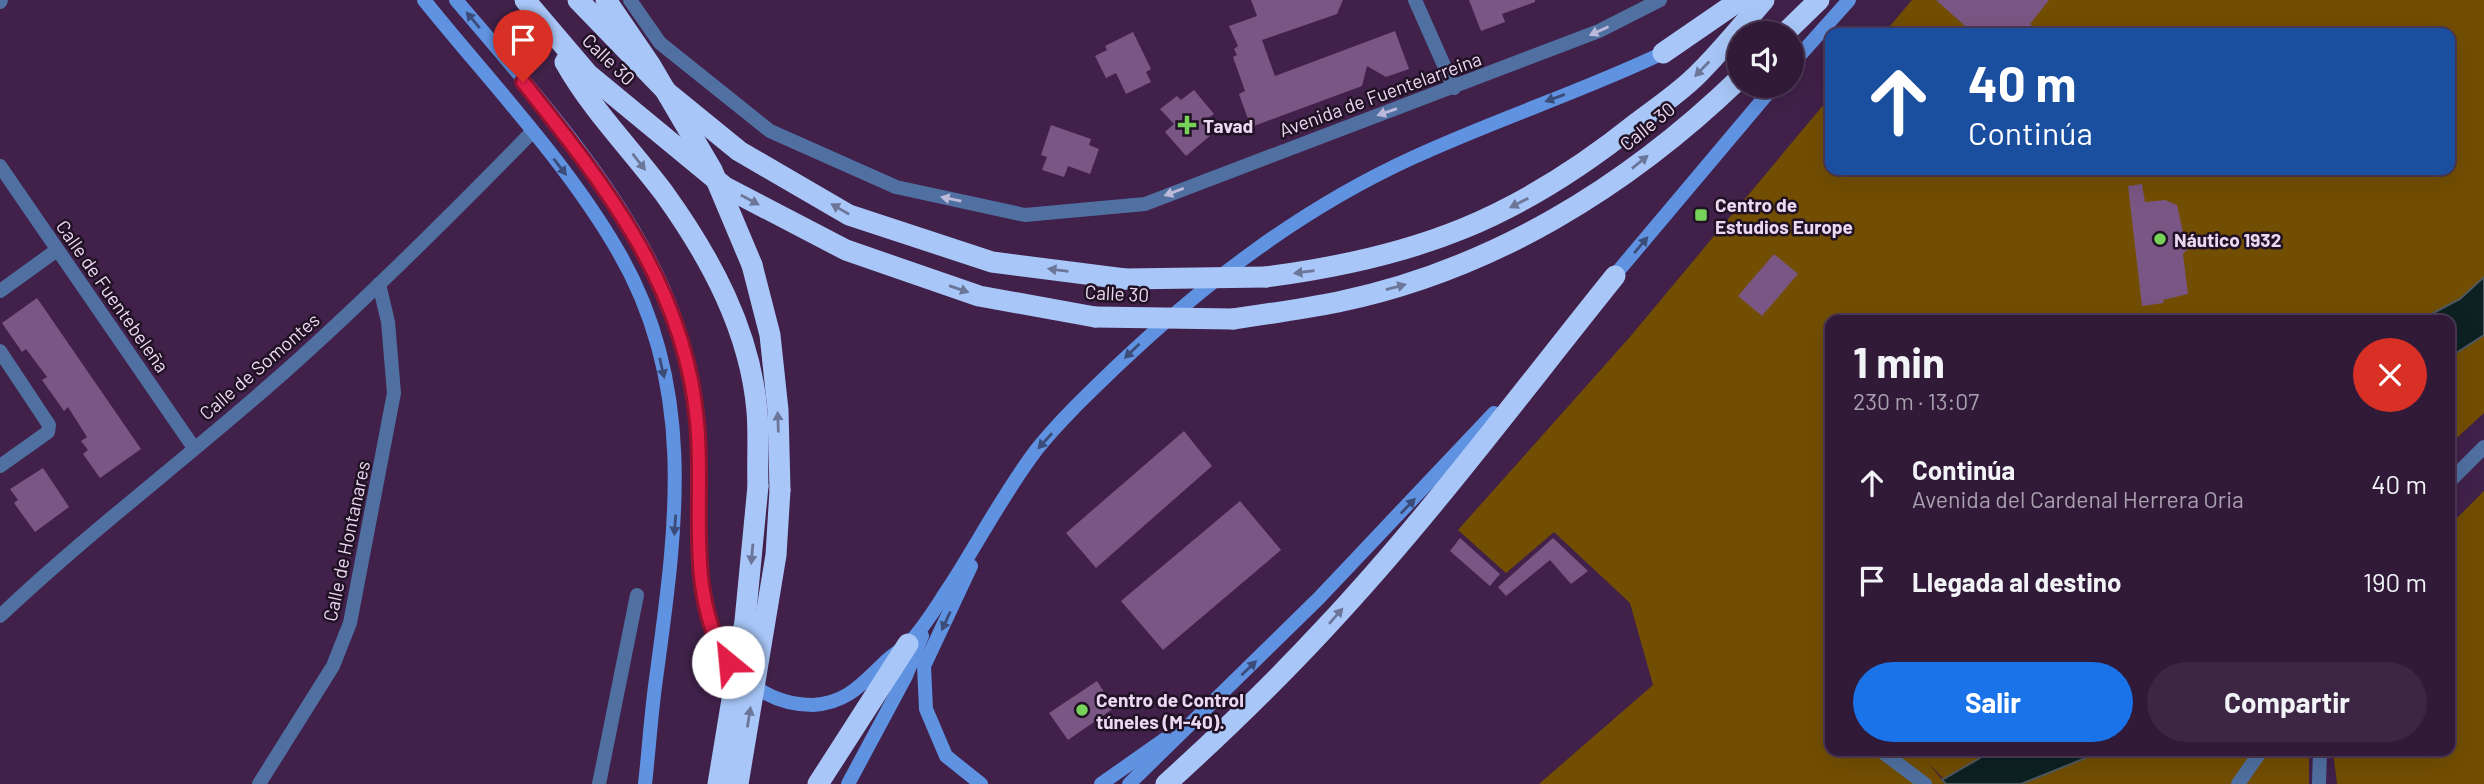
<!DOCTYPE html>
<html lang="es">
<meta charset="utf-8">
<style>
body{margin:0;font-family:Barlow,sans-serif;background:#3d2643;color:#f1f3f6;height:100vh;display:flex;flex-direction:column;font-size:26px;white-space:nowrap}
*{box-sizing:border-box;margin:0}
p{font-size:23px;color:#a8a0ae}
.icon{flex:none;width:38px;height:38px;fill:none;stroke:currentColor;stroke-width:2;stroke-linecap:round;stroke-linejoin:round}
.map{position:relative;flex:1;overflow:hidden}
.sheet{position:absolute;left:1825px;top:315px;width:630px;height:441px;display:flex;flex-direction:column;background:#311938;border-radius:14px;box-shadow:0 7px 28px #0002,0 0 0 2px #4c3853}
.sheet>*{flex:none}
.hud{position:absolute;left:1825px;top:28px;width:630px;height:147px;border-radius:14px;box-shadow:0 7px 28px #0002,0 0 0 2px #4c3853;background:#1a4fa0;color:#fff;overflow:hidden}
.fabs{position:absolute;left:1727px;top:21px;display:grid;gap:14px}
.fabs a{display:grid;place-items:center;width:77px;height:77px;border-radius:50%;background:#311938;box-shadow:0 7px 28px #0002,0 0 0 2px #4c3853;font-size:35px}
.pin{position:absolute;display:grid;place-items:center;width:60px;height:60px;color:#fff;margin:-72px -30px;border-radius:50% 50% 50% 0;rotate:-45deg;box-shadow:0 0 7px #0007}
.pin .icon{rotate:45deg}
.me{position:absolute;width:77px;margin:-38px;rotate:332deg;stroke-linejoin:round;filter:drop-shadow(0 0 5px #0008)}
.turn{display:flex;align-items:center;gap:24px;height:147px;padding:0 28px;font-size:32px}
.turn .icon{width:91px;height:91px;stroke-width:2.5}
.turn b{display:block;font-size:49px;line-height:60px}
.round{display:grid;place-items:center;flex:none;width:74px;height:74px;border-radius:37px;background:#3d2643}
.summary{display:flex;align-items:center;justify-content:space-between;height:119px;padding:0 28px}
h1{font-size:42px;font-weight:700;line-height:52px}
.button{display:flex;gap:14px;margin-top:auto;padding:14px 28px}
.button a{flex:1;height:80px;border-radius:42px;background:#1a73e8;color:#fff;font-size:28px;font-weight:700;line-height:80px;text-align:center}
.button a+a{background:#3d2643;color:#f1f3f6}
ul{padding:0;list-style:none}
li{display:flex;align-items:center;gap:21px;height:98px;padding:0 28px}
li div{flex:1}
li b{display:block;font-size:26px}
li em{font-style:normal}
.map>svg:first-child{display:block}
</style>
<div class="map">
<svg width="2484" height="784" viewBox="0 0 2484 784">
<rect width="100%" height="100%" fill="#41214a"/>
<!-- green -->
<g fill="#724e02">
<path d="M1912,0H2484V413L2450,444V320H1830V751H2309V784H1949L1927,762L1946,784H1539L1653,685L1630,603L1554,532L1506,573L1458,530L1629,338L1830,97V170H2450V33H1884Z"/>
<path d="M2484,491V784H2337L2333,751H2450V525Z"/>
</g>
<!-- water -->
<g fill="#0d2122" stroke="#505860" stroke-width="2">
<path d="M2484,277V335L2450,357V320H2420L2460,299Z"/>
<path d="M1992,751H2103L2021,784H1946L1942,780Z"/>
</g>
<!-- building -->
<g fill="#7a5684">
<path d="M1251,0H1343L1337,14L1262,40L1275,76L1395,31L1409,69L1386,77L1367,66L1362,86L1251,127L1239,94L1245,91L1233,57L1237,55L1234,49L1238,46L1229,26L1257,16Z"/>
<path d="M1469,0H1535V2L1502,14L1505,22L1481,31Z"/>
<path d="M1936,0H2049L2030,24L2040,33H1959L1964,25Z"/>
<path d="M1133,32L1151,69L1146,72L1151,82L1126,94L1116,73L1106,78L1095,56L1107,50L1105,46Z"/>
<path d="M1194,90L1214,114L1208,118L1213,125L1207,130L1211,135L1186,156L1165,132L1174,124L1160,109L1177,96L1181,100Z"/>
<path d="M1051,125L1091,139L1089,145L1099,149L1090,174L1068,166L1064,177L1042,170L1047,157L1041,155Z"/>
<path d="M2142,184L2145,202L2165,200L2177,205L2187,250L2183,254L2188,294L2163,300L2164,303L2142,306L2128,186Z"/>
<path d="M1774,254L1798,274L1762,316L1738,296Z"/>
<path d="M37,298L141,449L100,478L83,454L88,450L81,441L87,437L68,407L64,411L42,380L47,377L26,349L22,352L2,323Z"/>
<path d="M1184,431L1212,466L1096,568L1066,533Z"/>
<path d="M43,468L69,507L35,532L14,503L18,500L10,489Z"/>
<path d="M1240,501L1281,550L1163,650L1121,601Z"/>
<path d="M1460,538L1500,574L1490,586L1450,551Z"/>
<path d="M1553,538L1588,571L1571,584L1550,560L1506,596L1498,587Z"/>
<path d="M1097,681L1114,708L1068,740L1049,713Z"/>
</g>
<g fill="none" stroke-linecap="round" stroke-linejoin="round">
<!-- street -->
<g stroke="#5070a1" stroke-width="14">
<path d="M630,0L660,43L770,131L896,187L1025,215L1145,204L1599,31L1660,0"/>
<path d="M1415,0L1454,88"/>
<path d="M0,2L1,0"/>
<path d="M0,166L194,448"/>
<path d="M0,291L57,250"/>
<path d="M0,351L49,425L48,432L0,466"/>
<path d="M2450,481L2484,447"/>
<path d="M0,616C92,529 194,453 289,368C373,293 453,213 532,132"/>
<path d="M1881,751L1925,784"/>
<path d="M259,784L333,666L350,623L394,393L388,322L379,284"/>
<path d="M599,784L637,595"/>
<path d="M2238,784L2261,751"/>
<path d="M2319,784L2320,751"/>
</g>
<!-- secondary -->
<g stroke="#5f92e1" stroke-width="14">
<path d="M424,0C490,82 565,160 618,251C698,388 676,531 656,679C651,714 649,749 645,784"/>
<path d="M456,0C530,87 627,195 669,302C684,341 694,383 697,425C704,505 678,626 750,683C768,697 790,705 813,705C847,703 862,684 885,662C892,655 901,650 908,644C924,628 936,607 948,589C978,543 1004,492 1037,449C1061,419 1091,391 1118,365C1207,281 1301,209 1412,158C1494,120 1581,92 1663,53"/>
<path d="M1792,64L1849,0"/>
<path d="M1609,282L1774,86"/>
<path d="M971,566L924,666L926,709L946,756L981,784"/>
<path d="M848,784L906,676L922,636"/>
<path d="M1101,784L1165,739"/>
<path d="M1129,784L1319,598L1494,413"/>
</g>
<!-- highway -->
<g stroke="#a8c7f8" stroke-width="21">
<path d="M525,0L588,74L725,187L846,250L979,296L1095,317"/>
<path d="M578,0L669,94L739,151L849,215L992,262L1125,279"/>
<path d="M1785,33L1819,0"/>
<path d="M1663,53L1740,0"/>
<path d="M565,62C592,110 631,149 664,193C710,257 750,330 757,411C759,436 757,461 758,486"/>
<path d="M752,265L770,335L778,410L780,490"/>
<path d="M1266,277C1418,257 1517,219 1638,122C1659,106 1682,91 1700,72C1723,49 1743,24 1764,0"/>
<path d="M1233,319C1268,314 1303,309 1338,302C1492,270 1627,187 1740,78"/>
<path d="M818,784L908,644"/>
<path d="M1166,784C1221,734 1274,683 1325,628C1429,517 1520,394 1615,276"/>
</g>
<!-- highway-bridge -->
<g stroke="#a8c7f8" stroke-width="21">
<path d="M606,0L651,66L712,170L752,265"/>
<path d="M1125,279L1266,277"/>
<path d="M1095,317L1233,319"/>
<path d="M718,784L745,621L758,486"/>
<path d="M738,784L776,555L780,490"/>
</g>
</g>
<!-- one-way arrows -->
<defs><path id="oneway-solid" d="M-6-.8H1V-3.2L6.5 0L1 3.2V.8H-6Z" transform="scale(1.75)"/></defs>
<g fill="#3c4c79">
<use href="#oneway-solid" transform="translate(473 20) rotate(-130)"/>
<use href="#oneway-solid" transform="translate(1555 98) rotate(160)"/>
<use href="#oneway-solid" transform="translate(560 167) rotate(52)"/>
<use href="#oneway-solid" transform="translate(1641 245) rotate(-50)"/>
<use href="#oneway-solid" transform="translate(1132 351) rotate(136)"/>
<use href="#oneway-solid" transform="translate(662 368) rotate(77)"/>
<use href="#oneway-solid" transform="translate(1045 441) rotate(132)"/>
<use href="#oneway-solid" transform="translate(1408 506) rotate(-46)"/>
<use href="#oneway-solid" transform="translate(675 525) rotate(94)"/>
<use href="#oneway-solid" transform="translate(946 621) rotate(115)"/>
<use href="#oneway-solid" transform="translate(1249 668) rotate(-44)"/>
</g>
<g fill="#bdb9da">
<use href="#oneway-solid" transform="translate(1599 31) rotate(156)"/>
<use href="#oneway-solid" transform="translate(1387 112) rotate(161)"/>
<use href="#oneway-solid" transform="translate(1174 192) rotate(159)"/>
<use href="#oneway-solid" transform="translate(951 199) rotate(-168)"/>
</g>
<g fill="#6b7699">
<use href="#oneway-solid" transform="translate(1702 69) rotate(134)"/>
<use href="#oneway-solid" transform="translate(639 162) rotate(52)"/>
<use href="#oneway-solid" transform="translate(1640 162) rotate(-39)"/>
<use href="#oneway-solid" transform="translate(750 200) rotate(28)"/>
<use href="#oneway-solid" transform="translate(1519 203) rotate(153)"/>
<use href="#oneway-solid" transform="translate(840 209) rotate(-150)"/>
<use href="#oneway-solid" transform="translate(1058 270) rotate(-173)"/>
<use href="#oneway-solid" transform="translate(1304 272) rotate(173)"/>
<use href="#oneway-solid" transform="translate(1396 287) rotate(-15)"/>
<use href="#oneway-solid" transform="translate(959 289) rotate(19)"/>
<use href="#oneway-solid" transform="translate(778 422) rotate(-92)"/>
<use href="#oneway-solid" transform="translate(752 554) rotate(95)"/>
<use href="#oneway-solid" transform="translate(1336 616) rotate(-49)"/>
<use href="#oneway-solid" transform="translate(749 717) rotate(-81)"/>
</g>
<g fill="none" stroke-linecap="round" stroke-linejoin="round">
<defs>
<path id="route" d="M523,82C605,185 685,286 697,422C705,502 684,591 728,662"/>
</defs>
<!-- route casing -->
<use href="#route" stroke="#92132f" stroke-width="18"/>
<!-- route -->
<use href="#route" stroke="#e11d48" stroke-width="12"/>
</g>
<!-- markers -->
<g fill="#77d259" stroke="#201224" stroke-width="2.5">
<path d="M1183.5 114.5h7v7h7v7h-7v7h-7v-7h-7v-7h7z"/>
<rect x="1694" y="208" width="14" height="14" rx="3.5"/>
<circle cx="2160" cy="239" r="7"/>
<circle cx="1082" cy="710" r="7"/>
</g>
<g text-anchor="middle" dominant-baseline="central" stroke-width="5" stroke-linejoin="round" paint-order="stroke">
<!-- street labels -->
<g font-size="19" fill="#ecd8f2" stroke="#201224">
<text transform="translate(609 59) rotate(44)">Calle 30</text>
<text transform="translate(1380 94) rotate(-20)">Avenida de Fuentelarreina</text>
<text transform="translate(1647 126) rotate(-39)">Calle 30</text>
<text transform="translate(1117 293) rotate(3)">Calle 30</text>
<text transform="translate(113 296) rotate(55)">Calle de Fuentebeleña</text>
<text transform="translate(259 366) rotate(-41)">Calle de Somontes</text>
<text transform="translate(346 541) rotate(-78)">Calle de Hontanares</text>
</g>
<!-- poi labels -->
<g font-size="19" font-weight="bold" fill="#ecd8f2" stroke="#201224" text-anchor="start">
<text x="1203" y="125">Tavad</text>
<text x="1715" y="204">Centro de<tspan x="1715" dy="22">Estudios Europe</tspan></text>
<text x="2174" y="239">Náutico 1932</text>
<text x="1096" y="699">Centro de Control<tspan x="1096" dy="22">túneles (M-40).</tspan></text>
</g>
</g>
</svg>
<div class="fabs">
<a><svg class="icon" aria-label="sound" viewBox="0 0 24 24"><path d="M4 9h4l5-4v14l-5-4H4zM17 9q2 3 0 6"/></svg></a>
</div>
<div class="pin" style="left:523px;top:82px;background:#d93025"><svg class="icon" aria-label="arrive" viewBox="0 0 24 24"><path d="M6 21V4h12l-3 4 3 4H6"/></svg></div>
<svg class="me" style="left:728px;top:662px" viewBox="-20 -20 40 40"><circle r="19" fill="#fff"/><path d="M0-13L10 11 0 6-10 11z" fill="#e11d48"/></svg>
<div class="hud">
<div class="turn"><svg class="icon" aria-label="ahead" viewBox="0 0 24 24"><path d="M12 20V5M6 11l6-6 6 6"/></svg><div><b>40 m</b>Continúa</div></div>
</div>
<section class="sheet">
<div class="summary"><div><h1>1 min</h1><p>230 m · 13:07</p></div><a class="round" style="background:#d93025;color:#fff"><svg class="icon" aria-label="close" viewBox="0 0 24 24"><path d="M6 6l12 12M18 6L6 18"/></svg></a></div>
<ul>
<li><svg class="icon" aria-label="ahead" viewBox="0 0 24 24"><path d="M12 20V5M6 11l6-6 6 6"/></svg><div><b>Continúa</b><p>Avenida del Cardenal Herrera Oria</p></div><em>40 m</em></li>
<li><svg class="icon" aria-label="arrive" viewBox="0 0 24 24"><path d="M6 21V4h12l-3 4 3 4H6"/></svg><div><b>Llegada al destino</b></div><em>190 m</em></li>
</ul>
<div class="button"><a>Salir</a><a>Compartir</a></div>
</section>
</div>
